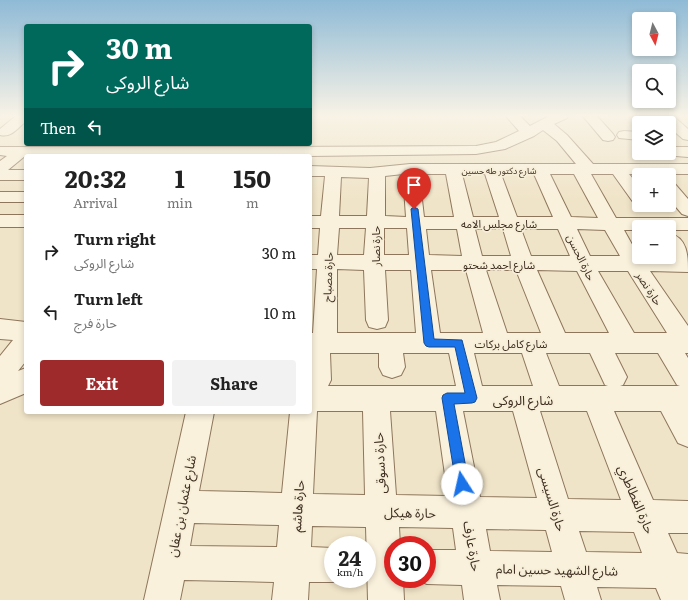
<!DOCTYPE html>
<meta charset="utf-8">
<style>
body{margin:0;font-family:Literata,"Noto Sans Arabic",serif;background:#f2f2f2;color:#222;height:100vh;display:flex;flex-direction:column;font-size:15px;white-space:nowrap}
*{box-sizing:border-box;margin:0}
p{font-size:13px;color:#767676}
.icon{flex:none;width:22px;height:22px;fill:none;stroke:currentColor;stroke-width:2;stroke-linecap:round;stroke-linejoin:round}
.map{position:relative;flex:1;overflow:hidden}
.panel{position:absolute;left:24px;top:154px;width:288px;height:260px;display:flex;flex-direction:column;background:#fff;border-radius:4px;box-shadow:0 2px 6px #0003}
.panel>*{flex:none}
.top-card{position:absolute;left:24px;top:24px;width:288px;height:122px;border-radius:4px;box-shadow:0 2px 6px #0003;background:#00695c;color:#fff;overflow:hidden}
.needle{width:26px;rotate:173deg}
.fabs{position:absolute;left:632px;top:12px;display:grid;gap:8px}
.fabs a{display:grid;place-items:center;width:44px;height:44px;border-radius:4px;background:#fff;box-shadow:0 2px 6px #0003;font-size:20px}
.speed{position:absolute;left:324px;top:536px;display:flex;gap:8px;font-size:20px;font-weight:700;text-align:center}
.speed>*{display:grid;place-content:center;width:52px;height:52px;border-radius:50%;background:#fff;box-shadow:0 2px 6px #0003;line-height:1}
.speed small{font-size:10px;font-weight:400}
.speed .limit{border:6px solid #d22;background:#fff;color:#111}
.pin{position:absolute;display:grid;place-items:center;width:34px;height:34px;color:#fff;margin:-41px -17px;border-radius:50% 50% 50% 0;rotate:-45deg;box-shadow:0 0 4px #0007}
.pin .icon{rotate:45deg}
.me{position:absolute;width:44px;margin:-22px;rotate:350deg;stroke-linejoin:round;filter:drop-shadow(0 0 3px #0008)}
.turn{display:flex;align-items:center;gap:14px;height:84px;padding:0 16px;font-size:18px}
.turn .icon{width:52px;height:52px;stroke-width:2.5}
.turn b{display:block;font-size:28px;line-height:34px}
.then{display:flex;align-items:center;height:38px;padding:0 16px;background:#0003;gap:8px;font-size:15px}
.eta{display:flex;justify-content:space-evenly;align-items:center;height:68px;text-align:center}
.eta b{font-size:24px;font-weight:700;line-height:28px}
.button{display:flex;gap:8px;margin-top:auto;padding:8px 16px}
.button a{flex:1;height:46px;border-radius:4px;background:#9e2a2b;color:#fff;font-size:16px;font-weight:700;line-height:46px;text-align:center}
.button a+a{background:#f2f2f2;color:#222}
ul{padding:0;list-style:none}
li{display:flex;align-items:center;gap:12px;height:60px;padding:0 16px}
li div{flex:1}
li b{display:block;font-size:15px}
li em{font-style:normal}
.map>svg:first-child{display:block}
</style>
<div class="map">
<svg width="688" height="600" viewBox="0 0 688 600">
<rect width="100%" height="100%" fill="#f0e4c8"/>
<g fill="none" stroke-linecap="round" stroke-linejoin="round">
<defs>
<g id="minor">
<path d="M17,115H26V121C18,128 11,138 0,135V129Z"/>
<path d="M505,115H519L530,126L551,115H568L567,118L554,124L567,135L593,164H688V174H629L639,186V203L633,202L613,174H591L616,218H688V230H669V227H639V230H624L639,257H671L669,253V233C688,238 688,256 688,272L650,271L688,326V353H685L688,358V447L678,443L661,411H614L653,500L688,501V533H668L677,553L688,554V600H661L656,588L597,587L601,600H565L561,586L497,585L500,600H464L462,585L427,584L415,579H427V550H456L453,528L399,527L400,545H393V579H403L404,600H368L366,527L312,526L311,547L333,548V579H341L333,582H309L308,600H272L274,582L184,580L180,600H144L186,412H214L199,491L282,493L290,412H310V333H313L317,269H310V255H318L320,228H310V216H321L325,176H310V166L370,168L410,164H576L557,141L543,130L534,136L505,149L476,154L310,156H25L8,170H26V180H0V161L7,156L0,155V147H279L476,146L496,142L519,131ZM403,174L406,217L385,216V176ZM419,174H446L454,217H424ZM462,174H485L499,217H473ZM501,174H534L553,217H517ZM550,174H574L598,218L571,217ZM341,177L369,178L367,216H339ZM339,228H366L364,255H337ZM384,228H407L409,255H384ZM426,229H457L462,256L429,255ZM475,229H503L511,256H482ZM521,229H558L570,256H531ZM577,229L605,230L620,256H590ZM337,269L364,270L366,320L369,327L377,329L385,327L388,320L385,270H411L416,333H337ZM431,270H466L483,333H440ZM486,270H516L541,333H507ZM537,270L577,271L609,333H565ZM598,271H628L667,333H634ZM330,353H379V367L383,375L392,378L401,375L405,367L403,353H449L456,386H328L331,380ZM474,353H522L533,386H482ZM546,353H590L605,385L608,386H559ZM615,353H658L677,385L680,386H620L623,385L627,377ZM317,411H363L365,495L313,494ZM390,411H436L448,496L396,495ZM463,411H513L537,498L480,497ZM540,411H587L621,500L568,499ZM194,523L279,525L277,547L190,546ZM486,529L546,530L552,552L490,551ZM579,531L634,532L642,553L586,552Z"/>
<path d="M582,115H596L613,134L615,137L613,140L608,141L603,140Z"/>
<path d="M658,115H672L688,129V140L683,139L669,127V123H665Z"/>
<path d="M624,131L639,132V140L619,138L617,135L619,132Z"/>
<path d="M669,147H688V157L664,155L662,153H669Z"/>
<path d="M669,183L675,184L688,199V216L682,214L669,199Z"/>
<rect x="0" y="192" width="26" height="10"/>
<rect x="0" y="215" width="26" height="12"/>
<path d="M0,319L26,322V361L18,371L26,368V393L0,404V356L13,340L0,339Z"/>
</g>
</defs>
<!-- minor casing -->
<use href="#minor" stroke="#8d765c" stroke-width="2"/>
<!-- minor -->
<use href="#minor" fill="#faf1dc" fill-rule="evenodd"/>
</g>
<!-- sky -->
<linearGradient id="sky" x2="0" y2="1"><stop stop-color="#8fbad6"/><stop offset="0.58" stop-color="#f8f3e6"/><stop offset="1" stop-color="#f8f3e6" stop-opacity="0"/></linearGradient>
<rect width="688" height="199" fill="url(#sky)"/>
<!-- route -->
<path fill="#1a73e8" stroke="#114b97" d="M414,207L418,209L434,339L462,340L477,398L475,402L472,403L454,404L469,484L467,489L462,491L458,489L456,484L442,398L443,395L447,393H465L455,347H429L426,346L424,343L411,209Z"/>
<g text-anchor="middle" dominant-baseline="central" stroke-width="3.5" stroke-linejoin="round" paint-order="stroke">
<!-- far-street labels -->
<g font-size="9" fill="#3d2e20" stroke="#f7eed8">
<text x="499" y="170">شارع دكتور طه حسين</text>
</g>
<!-- street labels -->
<g font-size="11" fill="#3d2e20" stroke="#f7eed8">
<text x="499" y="223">شارع مجلس الامه</text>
<text transform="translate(375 246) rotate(-90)">حارة نصار</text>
<text transform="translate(582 257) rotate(64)">حارة الحسن</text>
<text x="499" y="264">شارع احمد شحتو</text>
<text transform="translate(327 277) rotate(-88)">حارة مصباح</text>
<text transform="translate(650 288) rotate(57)">حارة نصر</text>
<text x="511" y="343">شارع كامل بركات</text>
</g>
<!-- near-street labels -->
<g font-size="13" fill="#3d2e20" stroke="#f7eed8">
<text x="523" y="399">شارع الروكى</text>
<text transform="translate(379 463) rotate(-93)">حارة دسوقى</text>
<text transform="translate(553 499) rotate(73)">حارة السيسى</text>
<text transform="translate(637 499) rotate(67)">حارة الفطاطري</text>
<text transform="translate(181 506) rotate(-79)">شارع عثمان بن عفان</text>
<text transform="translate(297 506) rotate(-86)">حارة هاشم</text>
<text transform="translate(410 512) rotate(1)">حارة هيكل</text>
<text transform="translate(473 546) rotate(80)">حارة عارف</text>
<text transform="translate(557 569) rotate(1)">شارع الشهيد حسين امام</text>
</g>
</g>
</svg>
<div class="fabs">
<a><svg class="needle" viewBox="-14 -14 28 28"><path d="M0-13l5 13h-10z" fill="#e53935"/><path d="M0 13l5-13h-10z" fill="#767676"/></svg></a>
<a><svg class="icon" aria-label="search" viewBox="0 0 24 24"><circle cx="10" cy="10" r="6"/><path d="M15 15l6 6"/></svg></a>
<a><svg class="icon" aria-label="layers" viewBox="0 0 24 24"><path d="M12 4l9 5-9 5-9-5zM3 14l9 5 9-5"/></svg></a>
<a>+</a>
<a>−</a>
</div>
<div class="speed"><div>24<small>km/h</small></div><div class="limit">30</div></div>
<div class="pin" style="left:414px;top:209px;background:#d93025"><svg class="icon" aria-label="arrive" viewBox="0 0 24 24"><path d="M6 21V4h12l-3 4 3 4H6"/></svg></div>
<svg class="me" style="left:462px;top:484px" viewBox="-20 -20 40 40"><circle r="19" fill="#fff"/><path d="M0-13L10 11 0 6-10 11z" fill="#1a73e8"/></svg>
<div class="top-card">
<div class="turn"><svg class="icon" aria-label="right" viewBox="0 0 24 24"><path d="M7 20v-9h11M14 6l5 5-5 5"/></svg><div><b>30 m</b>شارع الروكى</div></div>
<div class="then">Then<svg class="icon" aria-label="left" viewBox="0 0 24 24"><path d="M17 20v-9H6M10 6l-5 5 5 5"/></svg></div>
</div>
<section class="panel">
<div class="eta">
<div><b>20:32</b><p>Arrival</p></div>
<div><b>1</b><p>min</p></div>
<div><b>150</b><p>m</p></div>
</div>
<ul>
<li><svg class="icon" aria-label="right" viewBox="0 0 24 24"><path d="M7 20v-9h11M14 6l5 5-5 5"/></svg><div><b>Turn right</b><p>شارع الروكى</p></div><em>30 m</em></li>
<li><svg class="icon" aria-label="left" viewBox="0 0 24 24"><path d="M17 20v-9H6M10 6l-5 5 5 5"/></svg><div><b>Turn left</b><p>حارة فرج</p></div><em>10 m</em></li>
</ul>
<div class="button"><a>Exit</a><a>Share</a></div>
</section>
</div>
